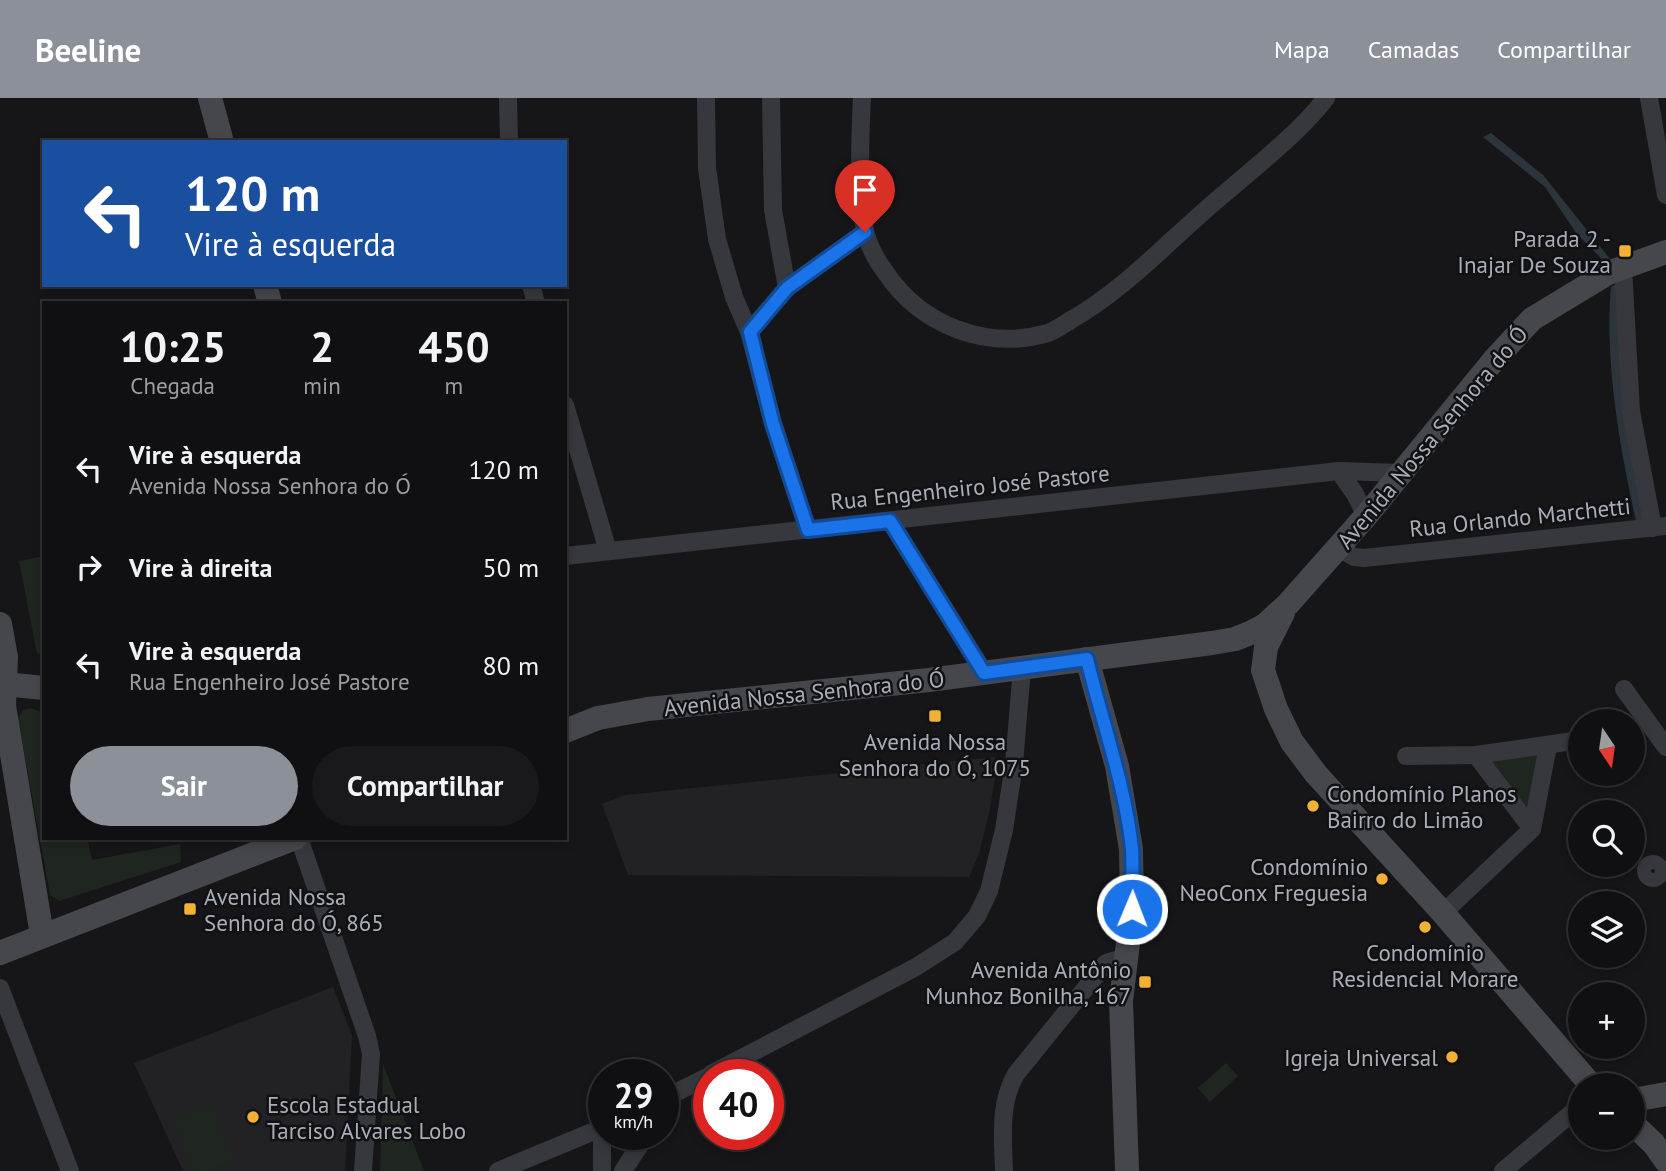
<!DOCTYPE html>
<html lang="pt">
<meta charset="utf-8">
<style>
body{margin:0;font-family:"PT Sans",sans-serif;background:#19191b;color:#f1f3f6;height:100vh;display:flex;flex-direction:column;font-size:26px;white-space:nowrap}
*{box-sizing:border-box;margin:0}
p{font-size:23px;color:#9c9d9f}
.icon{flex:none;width:38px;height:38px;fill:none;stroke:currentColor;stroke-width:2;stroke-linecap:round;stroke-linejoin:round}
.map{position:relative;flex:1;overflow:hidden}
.details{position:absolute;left:42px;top:203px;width:525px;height:539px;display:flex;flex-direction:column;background:#101012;border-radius:0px;box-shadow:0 4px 10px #0003,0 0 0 2px #303032}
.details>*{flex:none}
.guide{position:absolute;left:42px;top:42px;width:525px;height:147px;border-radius:0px;box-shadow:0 4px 10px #0003,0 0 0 2px #303032;background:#1a4fa0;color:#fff;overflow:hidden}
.needle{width:46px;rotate:167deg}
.tools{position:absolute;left:1568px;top:611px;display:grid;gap:14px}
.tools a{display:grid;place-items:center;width:77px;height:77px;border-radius:50%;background:#101012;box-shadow:0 4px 10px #0003,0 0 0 2px #303032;font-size:35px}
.speed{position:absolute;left:588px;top:961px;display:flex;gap:14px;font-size:35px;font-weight:700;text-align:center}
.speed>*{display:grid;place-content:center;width:91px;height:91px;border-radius:50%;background:#101012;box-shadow:0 4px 10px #0003,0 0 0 2px #303032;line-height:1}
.speed small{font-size:18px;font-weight:400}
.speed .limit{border:10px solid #d22;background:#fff;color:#111}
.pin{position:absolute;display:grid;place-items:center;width:60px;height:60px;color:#fff;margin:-72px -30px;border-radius:50% 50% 50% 0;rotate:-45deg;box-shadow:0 0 7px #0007}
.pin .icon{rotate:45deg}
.me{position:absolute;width:77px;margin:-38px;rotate:1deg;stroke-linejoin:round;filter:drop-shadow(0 0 5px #0008)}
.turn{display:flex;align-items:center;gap:24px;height:147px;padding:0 28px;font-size:32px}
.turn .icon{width:91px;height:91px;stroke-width:2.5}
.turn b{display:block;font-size:49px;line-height:60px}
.eta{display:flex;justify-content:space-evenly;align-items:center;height:119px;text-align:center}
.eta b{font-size:42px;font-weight:700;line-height:49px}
.primary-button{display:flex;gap:14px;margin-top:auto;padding:14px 28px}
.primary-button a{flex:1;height:80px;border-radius:42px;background:#8c9099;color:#fff;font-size:28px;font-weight:700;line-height:80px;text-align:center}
.primary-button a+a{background:#19191b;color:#f1f3f6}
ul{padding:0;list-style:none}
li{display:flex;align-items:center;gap:21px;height:98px;padding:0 28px}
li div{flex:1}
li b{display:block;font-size:26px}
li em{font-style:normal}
header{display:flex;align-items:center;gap:42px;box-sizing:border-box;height:98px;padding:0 35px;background:#8c9099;color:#fff}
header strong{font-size:33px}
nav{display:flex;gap:38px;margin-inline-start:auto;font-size:24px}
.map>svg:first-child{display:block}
</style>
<header>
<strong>Beeline</strong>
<nav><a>Mapa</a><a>Camadas</a><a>Compartilhar</a></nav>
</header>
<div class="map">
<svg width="1666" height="1073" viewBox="0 0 1666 1073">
<rect width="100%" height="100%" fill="#161618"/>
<!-- built -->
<g fill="#222225">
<path d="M995,659V680L990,711L979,756L969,779L628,777L602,706L625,697Z"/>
<path d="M333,889L352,937L345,1073H183L134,965Z"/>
</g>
<!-- green -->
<g fill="#1e261f">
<path d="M44,458V554L37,556L19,463Z"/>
<path d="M30,610L44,615V740H87L92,762L180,746L181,764L59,803L50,797L18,620L23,612Z"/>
<path d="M1540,654L1529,717L1487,661Z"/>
<path d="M1226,965L1238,978L1210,1004L1198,990Z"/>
<path d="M383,966L424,1073H380Z"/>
<path d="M211,1007L234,1064L211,1073H194L173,1022Z"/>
</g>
<!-- water -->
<g fill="#2c353c">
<path d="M1491,35L1543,77L1610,161L1604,163L1577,136L1545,89L1483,39Z"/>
<path d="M1619,184L1648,430L1638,432C1621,357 1604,265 1611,189Z"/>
</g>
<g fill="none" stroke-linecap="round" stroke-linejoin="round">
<!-- street -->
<g stroke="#37383d" stroke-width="18">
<path d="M508,0L509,44"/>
<path d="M706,0L707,70L717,141L734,199L749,234L773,325L808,432"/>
<path d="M771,0L773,112L787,190"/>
<path d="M862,0C860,40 858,92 865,132C868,147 877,163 886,175C921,227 986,253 1048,235C1056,232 1063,227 1071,222C1122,193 1165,147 1210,108C1246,76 1297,38 1326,0"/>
<path d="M1649,0L1666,97"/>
<path d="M1623,169L1631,313L1653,430"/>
<path d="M531,187L536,205"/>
<path d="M749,234L787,190L865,134"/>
<path d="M565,307L608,453"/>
<path d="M1339,373L1355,396L1366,418"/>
<path d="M890,423L984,574"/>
<path d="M1338,450L1354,459L1364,460L1666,428"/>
<path d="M565,458L1339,373L1401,375"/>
<path d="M1624,591L1666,649"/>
<path d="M1476,657L1532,731"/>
<path d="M1406,658L1476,657L1580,642"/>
<path d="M299,740L367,938L371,956L363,1073"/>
<circle cx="1653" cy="773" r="7"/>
<path d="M1443,815L1532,731L1548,648"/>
<path d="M0,890L70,1073"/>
<path d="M711,976L916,869L955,844L977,818L989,793L1004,732L1014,666L1022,570"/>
<path d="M663,1001L709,978"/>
<path d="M498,1073L604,1029"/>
<path d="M602,1073V1029"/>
<path d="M623,1073L647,1036"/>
<path d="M1004,1073C1003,1039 999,1005 1016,976L1106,865L1127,859"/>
<path d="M1503,1073L1580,1008"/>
</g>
<!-- secondary -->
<g stroke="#45474d" stroke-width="24">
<path d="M210,0L222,44"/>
<path d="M265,187L270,205"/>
<path d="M1283,515L1266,549L1263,572L1276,611L1292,644L1316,676L1443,815L1591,987"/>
<path d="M0,526L6,559L4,608L42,837"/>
<path d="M1087,561L1117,668L1131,751L1132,811L1121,903L1127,1073"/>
<path d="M4,586L44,590"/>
<path d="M565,633L598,620L648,611L929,582L1212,545L1235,541L1250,535L1265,527L1288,506L1366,418L1494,262L1532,221L1608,175L1666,154"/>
<path d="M0,855L295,740"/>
<path d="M1633,1002L1666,996"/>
<path d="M1633,1026L1654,1046L1666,1063"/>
</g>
</g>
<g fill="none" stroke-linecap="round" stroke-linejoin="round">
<defs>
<path id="route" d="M865,134L787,190L750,234L773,326L808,432L890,423L984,575L1087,561C1102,624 1125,686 1132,751C1133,771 1132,791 1132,811"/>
</defs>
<!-- route casing -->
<use href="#route" stroke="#114b97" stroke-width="18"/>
<!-- route -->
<use href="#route" stroke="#1a73e8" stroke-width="12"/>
</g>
<!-- markers -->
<g fill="#f2b134" stroke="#111113" stroke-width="2.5">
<rect x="1618" y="146" width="14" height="14" rx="3.5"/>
<rect x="928" y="611" width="14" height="14" rx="3.5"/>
<circle cx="1313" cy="708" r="7"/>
<circle cx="1382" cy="781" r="7"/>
<rect x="183" y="804" width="14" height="14" rx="3.5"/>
<circle cx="1425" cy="829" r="7"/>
<rect x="1138" y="877" width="14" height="14" rx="3.5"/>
<circle cx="1452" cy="959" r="7"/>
<circle cx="253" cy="1019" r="7"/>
</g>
<g text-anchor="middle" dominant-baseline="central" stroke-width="5" stroke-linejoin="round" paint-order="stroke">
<!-- poi labels -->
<g font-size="23" fill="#a8adb8" stroke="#111113" text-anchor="end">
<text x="1611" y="140">Parada 2 -<tspan x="1611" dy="26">Inajar De Souza</tspan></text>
<text x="935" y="643" text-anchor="middle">Avenida Nossa<tspan x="935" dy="26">Senhora do Ó, 1075</tspan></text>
<text x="1327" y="695" text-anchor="start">Condomínio Planos<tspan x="1327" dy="26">Bairro do Limão</tspan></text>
<text x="1368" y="768">Condomínio<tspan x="1368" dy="26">NeoConx Freguesia</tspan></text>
<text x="204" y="798" text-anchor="start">Avenida Nossa<tspan x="204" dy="26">Senhora do Ó, 865</tspan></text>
<text x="1425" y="854" text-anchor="middle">Condomínio<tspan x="1425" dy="26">Residencial Morare</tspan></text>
<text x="1131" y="871">Avenida Antônio<tspan x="1131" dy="26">Munhoz Bonilha, 167</tspan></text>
<text x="1438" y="959">Igreja Universal</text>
<text x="267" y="1006" text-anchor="start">Escola Estadual<tspan x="267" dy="26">Tarciso Alvares Lobo</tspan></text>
</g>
<!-- street labels -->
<g font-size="23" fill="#a8adb8" stroke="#111113">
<text transform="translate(1432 339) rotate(-50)">Avenida Nossa Senhora do Ó</text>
<text transform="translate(970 389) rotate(-6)">Rua Engenheiro José Pastore</text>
<text transform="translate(1520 419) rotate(-6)">Rua Orlando Marchetti</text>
<text transform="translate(804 595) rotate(-6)">Avenida Nossa Senhora do Ó</text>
</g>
</g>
</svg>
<div class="tools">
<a><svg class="needle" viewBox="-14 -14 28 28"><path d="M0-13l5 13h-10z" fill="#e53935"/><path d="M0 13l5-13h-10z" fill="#9c9d9f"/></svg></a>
<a><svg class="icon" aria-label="search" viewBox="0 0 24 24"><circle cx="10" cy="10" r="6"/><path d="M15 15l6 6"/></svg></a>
<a><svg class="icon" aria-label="layers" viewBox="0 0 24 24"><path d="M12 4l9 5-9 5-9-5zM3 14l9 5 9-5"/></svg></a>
<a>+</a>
<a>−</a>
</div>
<div class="speed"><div>29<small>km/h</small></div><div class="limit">40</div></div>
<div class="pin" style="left:865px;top:134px;background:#d93025"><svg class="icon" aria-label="arrive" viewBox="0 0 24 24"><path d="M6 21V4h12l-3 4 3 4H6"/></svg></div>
<svg class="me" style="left:1132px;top:811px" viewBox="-20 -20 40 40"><circle r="17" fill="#1a73e8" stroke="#fff" stroke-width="3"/><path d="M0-11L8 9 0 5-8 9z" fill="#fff"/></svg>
<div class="guide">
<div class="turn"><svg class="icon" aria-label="left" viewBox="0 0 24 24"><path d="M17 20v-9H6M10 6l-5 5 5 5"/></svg><div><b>120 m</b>Vire à esquerda</div></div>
</div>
<section class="details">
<div class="eta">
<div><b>10:25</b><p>Chegada</p></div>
<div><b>2</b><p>min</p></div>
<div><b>450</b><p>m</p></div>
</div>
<ul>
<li><svg class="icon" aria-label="left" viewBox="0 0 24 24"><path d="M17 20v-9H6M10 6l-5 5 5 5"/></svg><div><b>Vire à esquerda</b><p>Avenida Nossa Senhora do Ó</p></div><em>120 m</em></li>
<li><svg class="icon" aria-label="right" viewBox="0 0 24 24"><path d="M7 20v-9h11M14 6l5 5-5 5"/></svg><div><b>Vire à direita</b></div><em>50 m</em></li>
<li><svg class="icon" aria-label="left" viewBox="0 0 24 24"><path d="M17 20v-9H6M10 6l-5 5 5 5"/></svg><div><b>Vire à esquerda</b><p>Rua Engenheiro José Pastore</p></div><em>80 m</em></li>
</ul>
<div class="primary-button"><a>Sair</a><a>Compartilhar</a></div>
</section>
</div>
